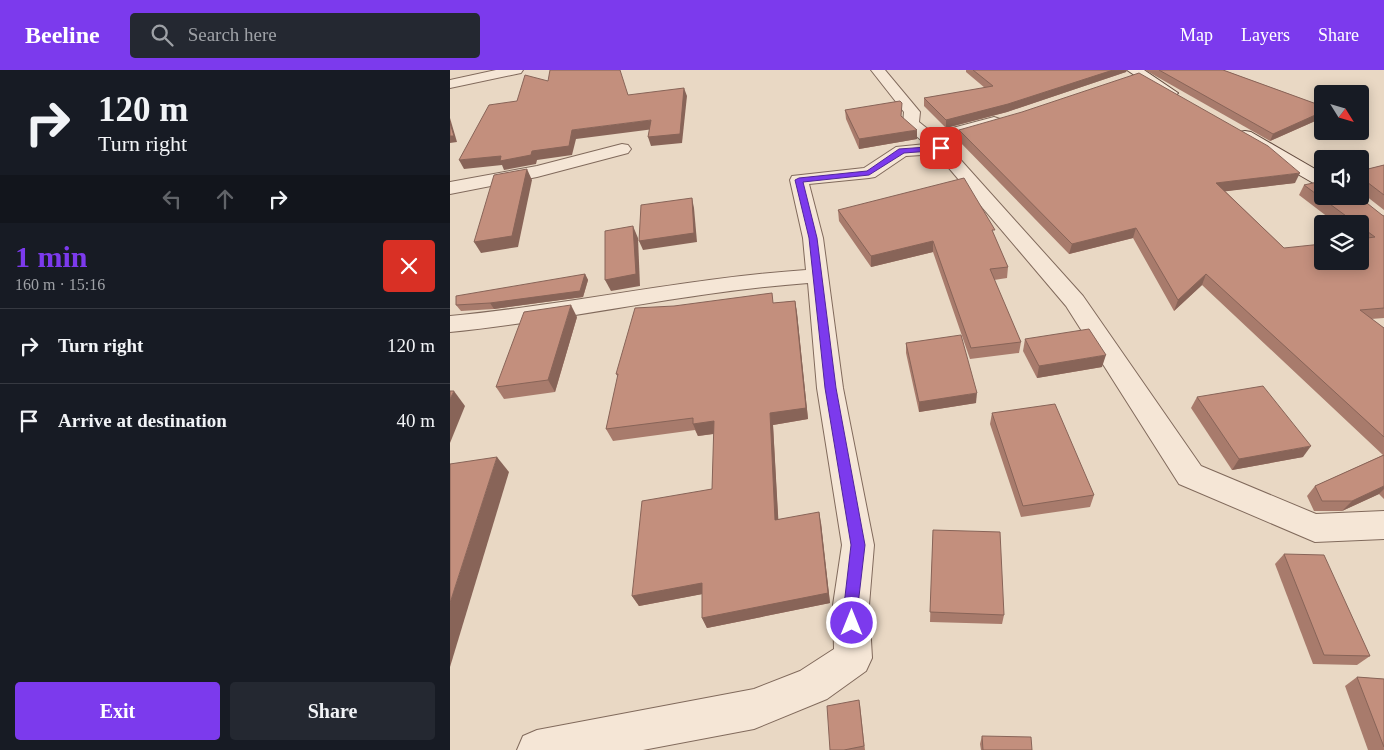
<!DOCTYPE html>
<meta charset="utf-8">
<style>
body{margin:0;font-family:"Times New Roman",serif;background:#242831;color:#f1f3f6;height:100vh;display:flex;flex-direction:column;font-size:19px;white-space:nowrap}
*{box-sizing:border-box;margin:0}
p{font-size:16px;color:#9ea1a6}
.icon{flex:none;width:28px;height:28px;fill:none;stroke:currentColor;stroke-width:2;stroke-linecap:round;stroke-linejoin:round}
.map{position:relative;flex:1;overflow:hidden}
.side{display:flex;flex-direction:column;background:#171b24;width:450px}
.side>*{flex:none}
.guide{background:#171b24;color:#f1f3f6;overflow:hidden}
.needle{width:32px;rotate:127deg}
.fabs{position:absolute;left:864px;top:15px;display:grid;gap:10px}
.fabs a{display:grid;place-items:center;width:55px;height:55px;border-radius:5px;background:#171b24;box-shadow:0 2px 12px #0003;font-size:25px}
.pin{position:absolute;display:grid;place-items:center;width:42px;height:42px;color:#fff;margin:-21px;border-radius:10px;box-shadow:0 2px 8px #0006}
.me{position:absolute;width:55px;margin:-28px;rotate:0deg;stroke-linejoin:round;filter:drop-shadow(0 0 4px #0008)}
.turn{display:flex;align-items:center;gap:18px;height:105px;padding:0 15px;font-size:22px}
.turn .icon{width:65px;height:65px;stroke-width:2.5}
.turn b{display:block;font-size:35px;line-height:42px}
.lanes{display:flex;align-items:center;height:48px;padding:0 15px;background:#0003;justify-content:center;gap:25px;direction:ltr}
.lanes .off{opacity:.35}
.round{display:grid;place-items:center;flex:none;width:52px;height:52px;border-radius:5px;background:#242831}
.summary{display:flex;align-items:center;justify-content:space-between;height:85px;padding:0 15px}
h1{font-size:30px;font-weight:700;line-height:38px;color:#7c3aed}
.action{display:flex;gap:10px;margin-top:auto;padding:10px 15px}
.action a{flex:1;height:58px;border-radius:5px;background:#7c3aed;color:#fff;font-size:20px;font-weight:700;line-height:58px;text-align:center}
.action a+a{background:#242831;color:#f1f3f6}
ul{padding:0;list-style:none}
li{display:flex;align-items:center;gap:15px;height:75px;padding:0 15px;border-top:1px solid #363941}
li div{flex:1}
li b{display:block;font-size:19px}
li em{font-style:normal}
header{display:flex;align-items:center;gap:30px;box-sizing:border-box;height:70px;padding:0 25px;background:#7c3aed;color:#fff}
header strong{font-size:24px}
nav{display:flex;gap:28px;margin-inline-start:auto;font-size:18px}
.search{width:350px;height:45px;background:#242831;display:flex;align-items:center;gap:12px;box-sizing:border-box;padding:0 18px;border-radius:5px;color:#9ea1a6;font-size:19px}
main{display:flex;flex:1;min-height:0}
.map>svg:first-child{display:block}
</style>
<header>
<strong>Beeline</strong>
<div class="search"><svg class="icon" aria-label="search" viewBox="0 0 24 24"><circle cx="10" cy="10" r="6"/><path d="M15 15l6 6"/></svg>Search here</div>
<nav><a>Map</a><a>Layers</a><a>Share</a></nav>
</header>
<main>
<section class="side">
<div class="guide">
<div class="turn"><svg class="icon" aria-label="right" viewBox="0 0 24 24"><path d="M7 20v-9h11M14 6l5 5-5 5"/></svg><div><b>120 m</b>Turn right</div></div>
<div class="lanes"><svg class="icon off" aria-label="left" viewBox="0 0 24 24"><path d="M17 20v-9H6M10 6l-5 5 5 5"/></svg><svg class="icon off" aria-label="ahead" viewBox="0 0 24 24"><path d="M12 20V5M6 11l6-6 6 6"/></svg><svg class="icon" aria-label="right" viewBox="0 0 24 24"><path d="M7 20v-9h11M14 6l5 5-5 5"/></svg></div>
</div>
<div class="summary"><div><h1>1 min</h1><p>160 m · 15:16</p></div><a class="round" style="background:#d93025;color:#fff"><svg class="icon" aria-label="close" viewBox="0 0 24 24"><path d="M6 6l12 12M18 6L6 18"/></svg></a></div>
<ul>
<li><svg class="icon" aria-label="right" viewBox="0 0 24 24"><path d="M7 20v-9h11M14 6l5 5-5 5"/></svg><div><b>Turn right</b></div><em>120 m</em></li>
<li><svg class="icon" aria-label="arrive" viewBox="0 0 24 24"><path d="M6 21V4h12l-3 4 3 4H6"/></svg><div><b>Arrive at destination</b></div><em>40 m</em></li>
</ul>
<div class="action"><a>Exit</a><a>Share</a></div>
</section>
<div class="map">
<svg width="934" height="680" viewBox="0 0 934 680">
<rect width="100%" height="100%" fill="#e9d8c4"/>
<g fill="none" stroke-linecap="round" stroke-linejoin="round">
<defs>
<g id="street">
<path d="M46,0H73L71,3L0,18V10Z"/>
<path d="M421,0H435L470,42L469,52L489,68L495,60L544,47L550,49L552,52L550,55L507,68L500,78L633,226L751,396L866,444L934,441V469L865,472L729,414L616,236L487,84L456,86L425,107L419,108L359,114L373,168L393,318L424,475L419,535L422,588L416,601L377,629L304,659L193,680H67L73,666L87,660L304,619L350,601L384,579L383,535L392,475L367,318L358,213C237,222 120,250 0,262V246C119,235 237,208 356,200L353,168L340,110L342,106L414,98L446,77L476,74L455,57L453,54L454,42Z"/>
<path d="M172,74L178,75L181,79L178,83L87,107L0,124V112L87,96Z"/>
</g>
<g id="secondary">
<path d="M677,0H694L728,23L725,26H715Z"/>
<path d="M795,61L801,62L872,103V115L865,114L789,70L787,66L789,62Z"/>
</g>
</defs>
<!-- street casing -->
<use href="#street" stroke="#816a5c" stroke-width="2"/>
<!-- secondary casing -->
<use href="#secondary" stroke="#634b3f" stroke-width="2"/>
<!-- street -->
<use href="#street" fill="#f5e6d6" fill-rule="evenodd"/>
<!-- secondary -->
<use href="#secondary" fill="#f5e6d6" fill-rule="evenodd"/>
</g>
<!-- wall -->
<g fill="#a87b6c">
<path d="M516,0H677L676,2L557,42L496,58L474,36V28L535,18L516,2Z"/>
<path d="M695,0H773L872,36V48L820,71Z"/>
<path d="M395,40L452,46L467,69L409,79L396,49Z"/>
<path d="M509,60L845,113L775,121L834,178L910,191V154H887L849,125L854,115L934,146V248L921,249L934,258V429L929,424L892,441H864L857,426L865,416L933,385L752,215L724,241L683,168L619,184L508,70Z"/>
<path d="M934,95V140L911,122L910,123V101Z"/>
<path d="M388,140L544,166L558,197L557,208L544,210L571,272L569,283L520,289L483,182L421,197L389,151Z"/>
<path d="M135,204L138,210L133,227L44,239L11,241L6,235Z"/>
<path d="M345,231L347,243L358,349L323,355L328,449L371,453L380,533L257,558L252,548V524L189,536L182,526L262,419L264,364L248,366L245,360L163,371L156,359L168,307L166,304L324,233Z"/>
<path d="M127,247L105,322L54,329L46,317Z"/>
<path d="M575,269L652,297L587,308L573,281Z"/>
<path d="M456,273L526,333L469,342L456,283Z"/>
<path d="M747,327L853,387L782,400L741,338Z"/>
<path d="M542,343L644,425L640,437L571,447L540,354Z"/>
<path d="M483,460L554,545L552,554L480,552Z"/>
<path d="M834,484L920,586L907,595L863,594L825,494Z"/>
<path d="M907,607L934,609V680H918L895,616Z"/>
<path d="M410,635L415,680H380Z"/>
<path d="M532,666L582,680H531L530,674Z"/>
</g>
<!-- shaded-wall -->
<g fill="#886458">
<path d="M663,0H677L676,2L557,42L496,58V50Z"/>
<path d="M234,18L237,26L232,73L201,76L198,67Z"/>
<path d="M872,42V48L820,71L823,64Z"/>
<path d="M0,48L7,72L0,73Z"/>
<path d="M201,50L204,59L126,69L122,85L87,90L86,94L54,100L52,95L14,99L9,90L82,81L122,60Z"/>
<path d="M467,60V69L409,79V69Z"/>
<path d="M77,99L82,110L68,177L31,183L24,172Z"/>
<path d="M850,103L845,113L762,123L766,113Z"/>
<path d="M242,128L244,138L247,172L193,180L189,171Z"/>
<path d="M183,156L188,168L190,216L161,221L155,210Z"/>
<path d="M686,158L683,168L619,184L622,174Z"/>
<path d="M483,171V182L421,197V186Z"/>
<path d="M135,204L138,210L133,227L44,239L40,233Z"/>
<path d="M756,204L752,215L724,241L728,230Z"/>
<path d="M345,231L347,243L358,349L323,355L329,461L325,450L320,343Z"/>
<path d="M121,235L127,247L105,322L98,310Z"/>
<path d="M656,285L652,297L587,308L589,296Z"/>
<path d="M4,321L15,336L0,373V329Z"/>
<path d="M527,323L526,333L469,342V332Z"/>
<path d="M264,351L269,363L248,366L243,354Z"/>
<path d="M861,376L853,387L782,400L789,389Z"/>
<path d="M47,387L59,402L0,597V533Z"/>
<path d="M934,416V419L929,424L892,441L902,431Z"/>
<path d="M369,442L371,453L380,533L257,558L252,548Z"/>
<path d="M252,513L258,523L189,536L182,526Z"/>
</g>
<!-- building -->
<g fill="#c38f7d" stroke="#886458">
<path d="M100,0H170L178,25L234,18L230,64L198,67L201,50L122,60L119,76L82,81L81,85L50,91L51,86L9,90L39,35L67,31L75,5L98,11Z"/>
<path d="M523,0H663L558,34L496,50L474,28L543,16Z"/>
<path d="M709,0H773L872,36V42L823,64Z"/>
<path d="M689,3L818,76L850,103L766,113L834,178L872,174V191H910V169L925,167L910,156V154H907L854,115L872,111V126H908L932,145L934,146V238L910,240L934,258V367L756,204L728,230L686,158L622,174L509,60L572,42Z"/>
<path d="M450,31L452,33L451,46L467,60L409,69L395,40Z"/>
<path d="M0,53L4,66H0Z"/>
<path d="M934,95V125L917,112L910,113V101Z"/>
<path d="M77,99L62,166L24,172L44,105Z"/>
<path d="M514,108L545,160H542L558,197L540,199L571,272L521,278L483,171L421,186L388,140Z"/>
<path d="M242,128L244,163L189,171L191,135Z"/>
<path d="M183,156L186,204L155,210V161Z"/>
<path d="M135,204L130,221L40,233L6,235V226Z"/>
<path d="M322,223L323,233L345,231L356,338L320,343L325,450L369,442L378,523L252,548V513L182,526L192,431L262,419L264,351L243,354V348L156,359L168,304H166L185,238L224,236Z"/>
<path d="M121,235L98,310L46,317L74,242Z"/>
<path d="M639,259L656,285L589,296L575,269Z"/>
<path d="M511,265L527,323L469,332L456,273Z"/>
<path d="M813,316L861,376L789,389L747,327Z"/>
<path d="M0,321H4L0,329Z"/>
<path d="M605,334L644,425L573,436L542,343Z"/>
<path d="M934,385V416L902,431H872L865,416Z"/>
<path d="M47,387L0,533V394Z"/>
<path d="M483,460L550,462L554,545L480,542Z"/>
<path d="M834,484L874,485L920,586L874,585Z"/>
<path d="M907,607L934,609V677Z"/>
<path d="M409,630L414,676L394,680H380L377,636Z"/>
<path d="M532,666L581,667L582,680H533Z"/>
</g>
<!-- route -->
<path fill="#7c3aed" stroke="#51269a" d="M491,76L495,78L494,80L454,83L419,105L353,112L367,168L386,318L415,475L408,535L409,553L407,558L402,560L397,558L394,553V535L401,475L375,318L359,168L345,110L349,108L417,101L449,79Z"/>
</svg>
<div class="fabs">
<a><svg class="needle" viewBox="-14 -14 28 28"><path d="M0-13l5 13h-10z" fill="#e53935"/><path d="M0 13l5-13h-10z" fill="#9ea1a6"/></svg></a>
<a><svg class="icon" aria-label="sound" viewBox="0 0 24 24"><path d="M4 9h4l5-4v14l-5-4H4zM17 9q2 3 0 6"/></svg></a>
<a><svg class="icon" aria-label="layers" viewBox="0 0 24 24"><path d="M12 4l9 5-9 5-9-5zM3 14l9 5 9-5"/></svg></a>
</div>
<div class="pin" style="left:491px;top:78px;background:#d93025"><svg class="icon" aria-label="arrive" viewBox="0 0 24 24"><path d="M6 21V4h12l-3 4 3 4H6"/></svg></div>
<svg class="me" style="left:402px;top:553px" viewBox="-20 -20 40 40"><circle r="17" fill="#7c3aed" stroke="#fff" stroke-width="3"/><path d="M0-11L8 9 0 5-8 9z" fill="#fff"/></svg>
</div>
</main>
